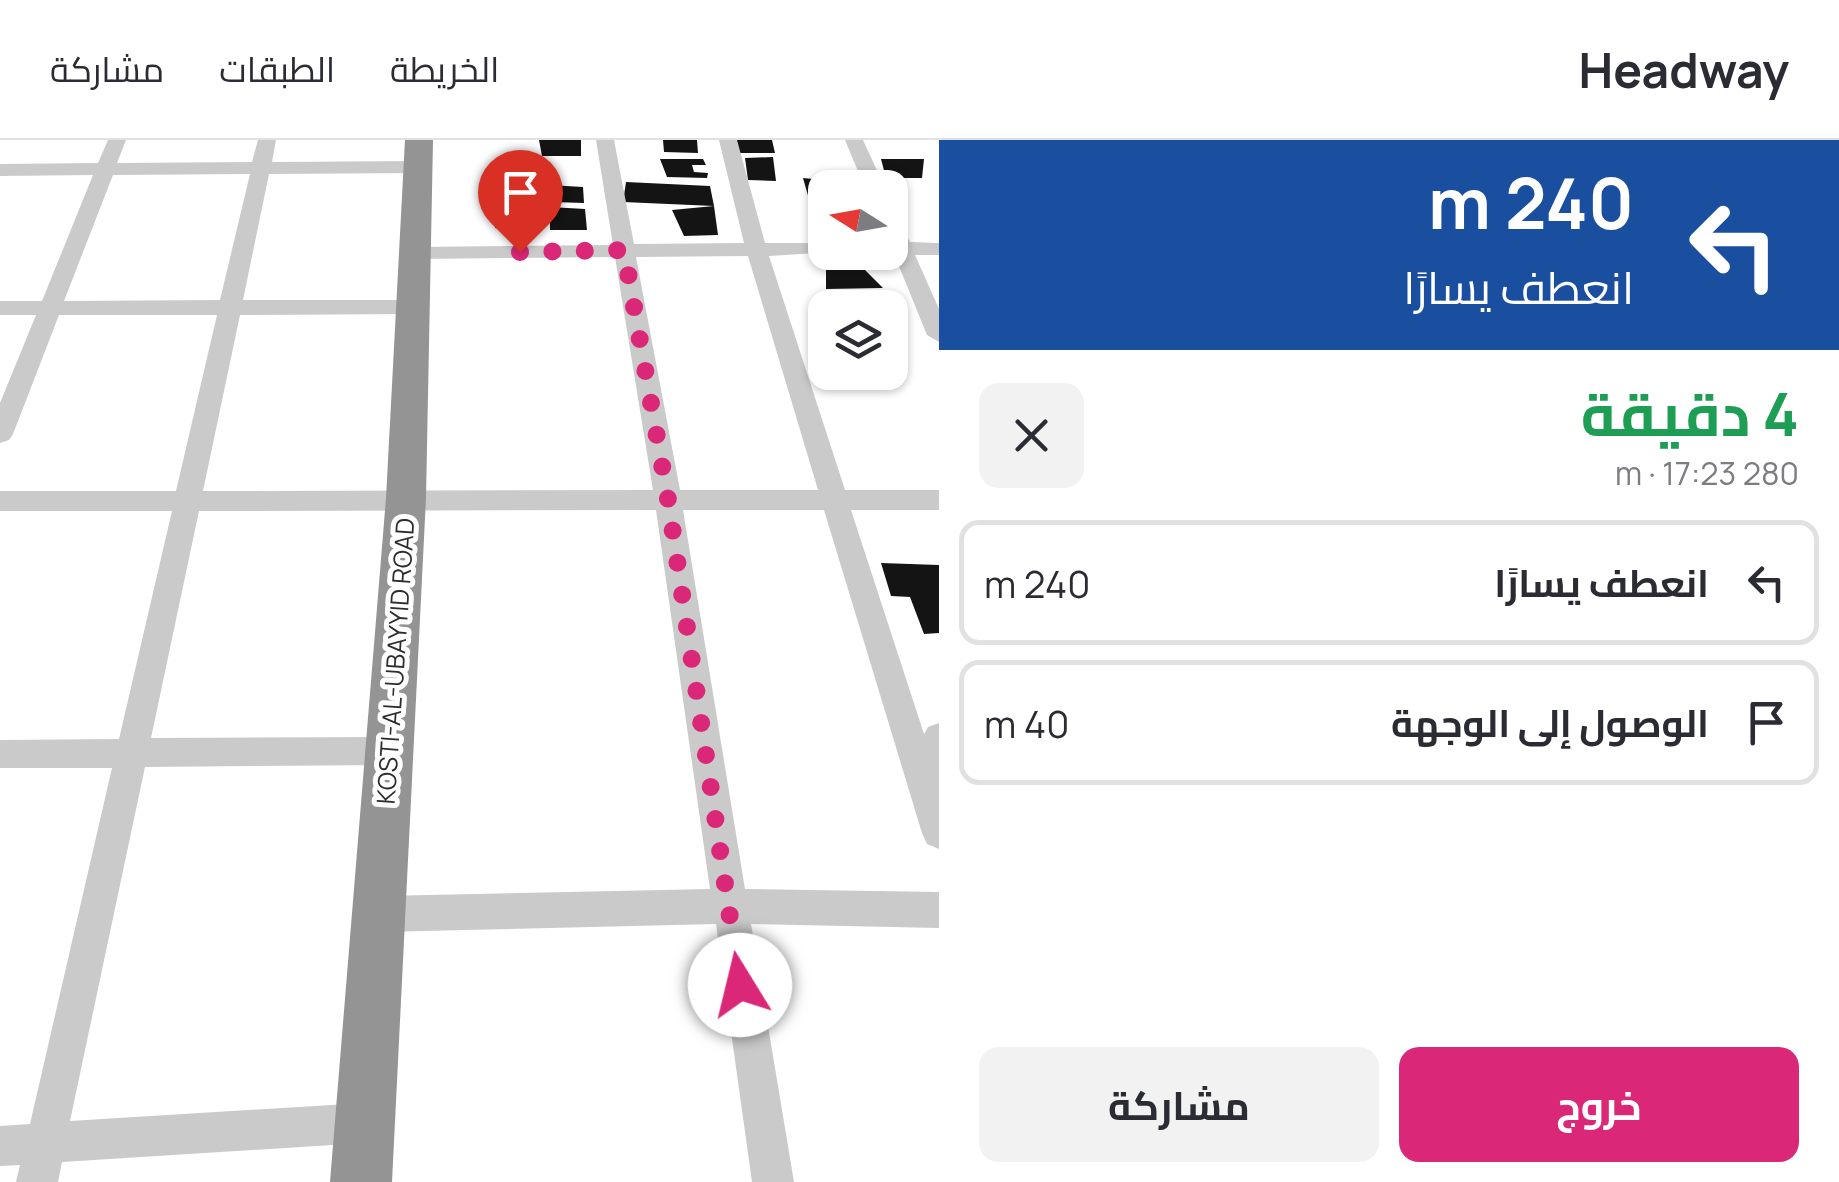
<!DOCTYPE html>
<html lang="ar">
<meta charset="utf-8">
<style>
body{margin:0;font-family:Manrope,Cairo,sans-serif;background:#f2f2f3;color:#2b2b33;direction:rtl;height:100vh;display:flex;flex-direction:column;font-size:38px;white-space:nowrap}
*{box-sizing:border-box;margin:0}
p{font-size:32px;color:#7c7c81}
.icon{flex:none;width:55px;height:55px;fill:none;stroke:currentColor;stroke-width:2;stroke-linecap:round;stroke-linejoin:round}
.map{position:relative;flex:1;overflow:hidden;direction:ltr}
.sheet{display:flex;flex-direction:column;background:#fff;width:900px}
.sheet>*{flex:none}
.banner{background:#1a4fa0;color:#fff;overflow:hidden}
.needle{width:65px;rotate:281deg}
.tools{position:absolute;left:808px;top:30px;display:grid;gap:20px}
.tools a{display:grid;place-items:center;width:100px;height:100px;border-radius:20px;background:#fff;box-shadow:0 2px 8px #0004;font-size:50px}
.pin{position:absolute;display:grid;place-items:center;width:85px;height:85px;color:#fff;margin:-102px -42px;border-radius:50% 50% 50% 0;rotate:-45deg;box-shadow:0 0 10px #0007}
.pin .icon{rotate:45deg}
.me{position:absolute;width:110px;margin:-55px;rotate:351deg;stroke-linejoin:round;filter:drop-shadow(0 0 8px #0008)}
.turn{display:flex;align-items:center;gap:35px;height:210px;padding:0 40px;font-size:45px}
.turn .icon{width:130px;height:130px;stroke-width:2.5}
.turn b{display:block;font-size:70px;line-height:85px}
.round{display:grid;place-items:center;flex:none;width:105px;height:105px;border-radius:20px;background:#f2f2f3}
.overview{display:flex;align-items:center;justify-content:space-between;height:170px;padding:0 40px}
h1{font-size:60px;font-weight:700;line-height:75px;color:#1e9e55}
.button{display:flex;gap:20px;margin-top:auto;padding:20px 40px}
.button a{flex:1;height:115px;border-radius:20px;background:#db2777;color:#fff;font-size:40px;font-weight:700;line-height:115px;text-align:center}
.button a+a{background:#f2f2f3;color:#2b2b33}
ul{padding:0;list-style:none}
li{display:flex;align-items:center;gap:30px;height:125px;margin:0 20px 15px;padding:0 20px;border:5px solid #e1e1e2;border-radius:20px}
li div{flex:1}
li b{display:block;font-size:38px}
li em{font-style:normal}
header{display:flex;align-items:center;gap:60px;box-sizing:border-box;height:140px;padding:0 50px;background:#fff;border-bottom:2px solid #e1e1e2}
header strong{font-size:48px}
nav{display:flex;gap:55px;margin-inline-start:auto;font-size:35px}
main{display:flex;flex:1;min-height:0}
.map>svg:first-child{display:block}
</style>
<header>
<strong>Headway</strong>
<nav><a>الخريطة</a><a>الطبقات</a><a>مشاركة</a></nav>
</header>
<main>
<section class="sheet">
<div class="banner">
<div class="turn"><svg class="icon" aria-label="left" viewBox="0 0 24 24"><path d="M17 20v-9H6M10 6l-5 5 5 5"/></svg><div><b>240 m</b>انعطف يسارًا</div></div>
</div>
<div class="overview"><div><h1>4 دقيقة</h1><p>280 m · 17:23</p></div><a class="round"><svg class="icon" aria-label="close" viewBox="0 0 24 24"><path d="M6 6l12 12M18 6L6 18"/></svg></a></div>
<ul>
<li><svg class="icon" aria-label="left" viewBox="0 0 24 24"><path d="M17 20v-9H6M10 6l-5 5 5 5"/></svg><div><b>انعطف يسارًا</b></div><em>240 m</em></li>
<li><svg class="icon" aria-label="arrive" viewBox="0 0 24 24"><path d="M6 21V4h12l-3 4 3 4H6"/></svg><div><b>الوصول إلى الوجهة</b></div><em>40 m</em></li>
</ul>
<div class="button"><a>خروج</a><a>مشاركة</a></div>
</section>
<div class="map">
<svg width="939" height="1042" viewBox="0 0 939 1042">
<rect width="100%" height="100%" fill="#fff"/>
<!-- building -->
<g fill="#141414">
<path d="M539,0H581V16H542Z"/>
<path d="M663,0H697L698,13L664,12Z"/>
<path d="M732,0H772L775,13H735Z"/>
<path d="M773,17L776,41L748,40L745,18Z"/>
<path d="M660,19H703L706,25H692L694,32L708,33L707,38L667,37Z"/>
<path d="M881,19H924L922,38H886Z"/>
<path d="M518,27L515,37L491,39L495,28Z"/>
<path d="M803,38L833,41L836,48H825V59H809Z"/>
<path d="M626,42L710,46L714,66L623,62Z"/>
<path d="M549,45L583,47L584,63L553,62Z"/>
<path d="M812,65L825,66V91H819Z"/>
<path d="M714,66L718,95L684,96L672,70Z"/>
<path d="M543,67L537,92L495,88L500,71Z"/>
<path d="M550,67L585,69L587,90H550Z"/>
<path d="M826,129L865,130L883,148L826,149Z"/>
<path d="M881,423L939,425V493L924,494L910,457L891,456Z"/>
</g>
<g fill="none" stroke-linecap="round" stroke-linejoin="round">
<!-- minor -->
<g fill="#cacaca" fill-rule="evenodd">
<path d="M108,0H126L117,23L252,22L258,0H276L272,22L418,21L428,27L418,33L269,34L243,160H414L425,167L414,174L240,175L203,351L653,350L615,117L416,119L405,113L416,107L613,105L596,0H614L634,104L744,103L719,0H737L765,103H825V112H833L769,116L845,350H939V370H851L924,594L928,587L939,583V709L927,704L922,693L824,370H683L745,749L939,752V788L751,784L794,1042H752L716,784L381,792L368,787L363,774L368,761L381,756L710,749L656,370L199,371L151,598L388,597L399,601L404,611L399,621L388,625L145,627L70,981L364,963L378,969L384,983L378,997L364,1003L62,1022L58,1042H16L20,1025L0,1026V986L30,984L112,628H0V600L119,599L172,371H0V351H176L217,175H59L13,294L9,300L0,303V263L36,175H0V161H42L93,35L0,36V24L98,23ZM250,34L220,160L64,161L113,35ZM748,116L818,350H680L636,117Z"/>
<path d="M845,0H863L885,48H865Z"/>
<path d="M890,75L897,77L910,102L939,103V115H915L939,169V202L927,195L894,114L883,112H890Z"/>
</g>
<!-- highway -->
<path fill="#949494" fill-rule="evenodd" d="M405,0H433L426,358L392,1042H330L386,358Z"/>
</g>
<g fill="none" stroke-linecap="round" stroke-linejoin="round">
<!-- route -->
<path stroke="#db2777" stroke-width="18" stroke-dasharray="0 32.4" d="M520,112L624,110L668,359L740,845"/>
</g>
<g text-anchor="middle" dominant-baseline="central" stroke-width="10" stroke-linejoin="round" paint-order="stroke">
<!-- street labels -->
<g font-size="25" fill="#2d2d2d" stroke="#fff">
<text transform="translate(395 521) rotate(-86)">KOSTI-AL-UBAYYID ROAD</text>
</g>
</g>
</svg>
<div class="tools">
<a><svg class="needle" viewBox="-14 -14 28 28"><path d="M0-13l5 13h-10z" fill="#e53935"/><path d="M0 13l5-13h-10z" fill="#7c7c81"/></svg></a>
<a><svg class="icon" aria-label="layers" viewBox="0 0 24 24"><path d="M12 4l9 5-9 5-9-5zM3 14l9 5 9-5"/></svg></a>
</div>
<div class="pin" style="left:520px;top:112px;background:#d93025"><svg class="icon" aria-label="arrive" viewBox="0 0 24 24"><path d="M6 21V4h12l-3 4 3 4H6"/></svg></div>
<svg class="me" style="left:740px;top:845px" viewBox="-20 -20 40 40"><circle r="19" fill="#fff"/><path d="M0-13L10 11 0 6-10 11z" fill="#db2777"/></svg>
</div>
</main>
